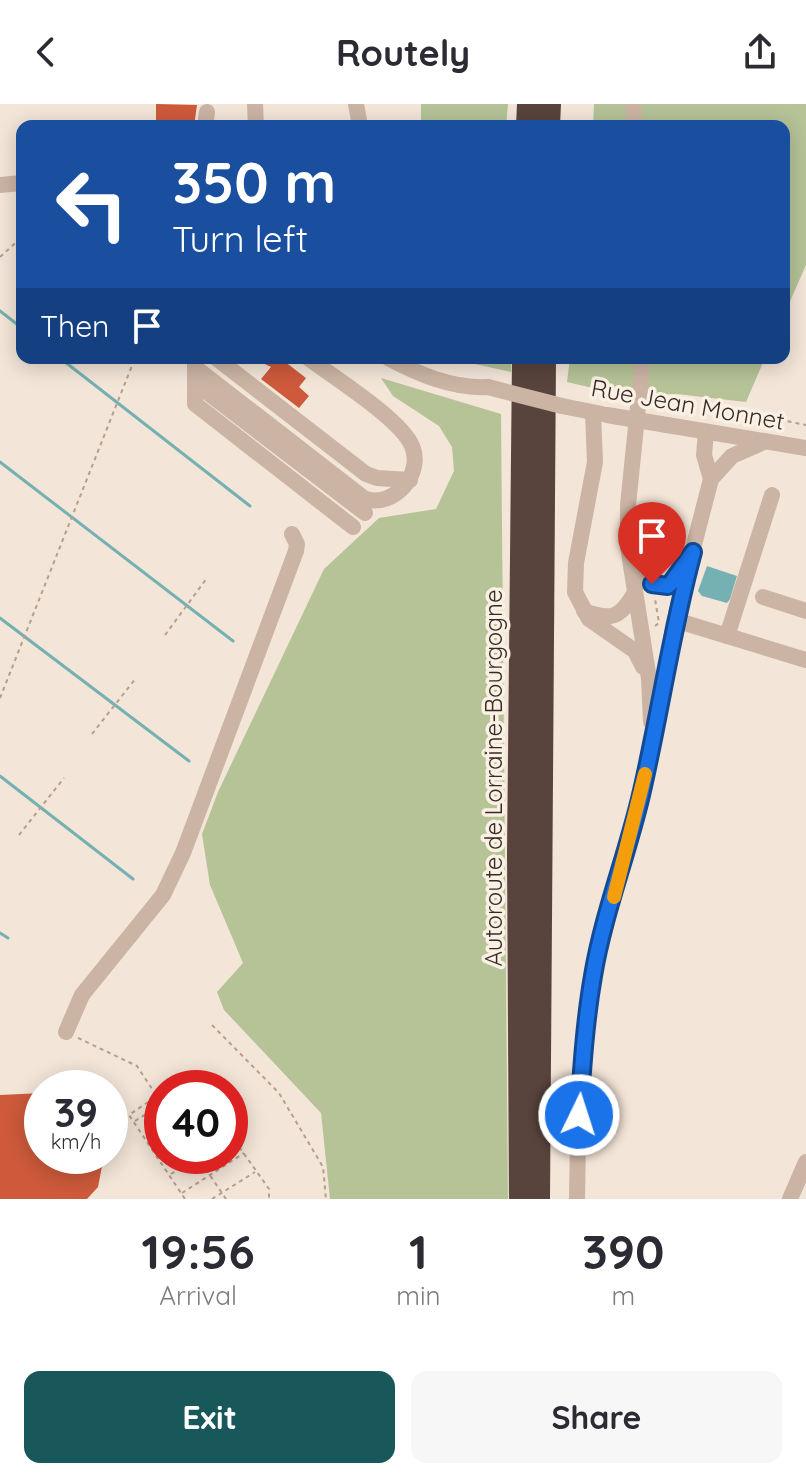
<!DOCTYPE html>
<style>
body{margin:0;font-family:Quicksand,sans-serif;background:#f7f7f7;color:#2b2b33;height:100vh;display:flex;flex-direction:column;font-size:30px;white-space:nowrap}
*{box-sizing:border-box;margin:0}
p{font-size:26px;color:#7c7c81}
.icon{flex:none;width:44px;height:44px;fill:none;stroke:currentColor;stroke-width:2;stroke-linecap:round;stroke-linejoin:round}
.map{position:relative;height:1095px;overflow:hidden}
.panel{display:flex;flex-direction:column;background:#fff;flex:1}
.panel>*{flex:none}
.top-card{position:absolute;left:16px;top:16px;width:774px;height:244px;border-radius:16px;box-shadow:0 4px 20px #0003;background:#1a4fa0;color:#fff;overflow:hidden}
.speed{position:absolute;left:24px;top:966px;display:flex;gap:16px;font-size:40px;font-weight:700;text-align:center}
.speed>*{display:grid;place-content:center;width:104px;height:104px;border-radius:50%;background:#fff;box-shadow:0 4px 20px #0003;line-height:1}
.speed small{font-size:20px;font-weight:400}
.speed .limit{border:12px solid #d22;background:#fff;color:#111}
.pin{position:absolute;display:grid;place-items:center;width:68px;height:68px;color:#fff;margin:-82px -34px;border-radius:50% 50% 50% 0;rotate:-45deg;box-shadow:0 0 8px #0007}
.pin .icon{rotate:45deg}
.me{position:absolute;width:88px;margin:-44px;rotate:4deg;stroke-linejoin:round;filter:drop-shadow(0 0 6px #0008)}
.turn{display:flex;align-items:center;gap:28px;height:168px;padding:0 24px;font-size:36px}
.turn .icon{width:104px;height:104px;stroke-width:2.5}
.turn b{display:block;font-size:56px;line-height:68px}
.then{display:flex;align-items:center;height:76px;padding:0 24px;background:#0003;gap:16px;font-size:30px}
.eta{display:flex;justify-content:space-evenly;align-items:center;height:136px;text-align:center}
.eta b{font-size:48px;font-weight:700;line-height:56px}
.action{display:flex;gap:16px;margin-top:auto;padding:16px 24px}
.action a{flex:1;height:92px;border-radius:16px;background:#19585a;color:#fff;font-size:32px;font-weight:700;line-height:92px;text-align:center}
.action a+a{background:#f7f7f7;color:#2b2b33}
header{display:flex;justify-content:space-between;align-items:center;height:104px;padding:0 24px;background:#fff;font-size:36px;font-weight:700}
.map>svg:first-child{display:block}
</style>
<header><svg class="icon" aria-label="back" viewBox="0 0 24 24"><path d="M15 5l-7 7 7 7"/></svg>Routely<svg class="icon" aria-label="share" viewBox="0 0 24 24"><path d="M12 15V3M7 8l5-5 5 5M5 13v7h14v-7"/></svg></header>
<div class="map">
<svg width="806" height="1095" viewBox="0 0 806 1095">
<rect width="100%" height="100%" fill="#f3e5d8"/>
<!-- green -->
<g fill="#b5c397">
<path d="M421,0H508L506,22H421Z"/>
<path d="M594,0H806V161L784,211V22H593Z"/>
<path d="M465,254H511V268L466,258Z"/>
<path d="M570,254H765L746,298L677,290L623,291L567,278Z"/>
<path d="M381,274L501,310L508,1095H330L321,1009L224,906L217,888L243,859L210,781L202,730L218,688L324,465L379,414L436,405L454,367L452,343L439,322L393,292Z"/>
</g>
<!-- water -->
<path fill="#75b1b2" d="M707,462L737,472L730,495L727,499L702,492L698,487Z"/>
<g fill="none" stroke-linecap="round" stroke-linejoin="round">
<!-- stream -->
<g stroke="#75b1b2" stroke-width="3">
<path d="M0,207L22,224"/>
<path d="M60,254L250,402"/>
<path d="M0,358L233,537"/>
<path d="M0,514L189,657"/>
<path d="M0,672L133,775"/>
<path d="M0,829L8,834"/>
</g>
</g>
<!-- building -->
<g fill="#ce5a3b">
<path d="M156,0L197,1L194,22H156Z"/>
<path d="M270,254H280L306,274L299,283L309,292L299,304L261,275L271,263L265,260Z"/>
<path d="M42,989V1052H104L98,1083L87,1095H0V991Z"/>
</g>
<g fill="none" stroke-linecap="round" stroke-linejoin="round">
<!-- path -->
<g stroke="#b79e8d" stroke-width="2" stroke-dasharray="4 4" stroke-linecap="butt">
<path d="M0,153L22,133"/>
<path d="M728,319L731,313L756,311L806,321"/>
<path d="M655,522L659,519L655,495"/>
<path d="M165,531L207,474"/>
<path d="M0,594L135,254"/>
<path d="M92,630L136,574"/>
<path d="M19,731L64,674"/>
<path d="M212,921L279,989L323,1063L326,1095"/>
<path d="M78,934L137,962L162,1000"/>
<path d="M162,994L157,992L129,1011L185,1095"/>
<path d="M135,1017L162,1000"/>
<path d="M230,1030L269,1085V1095"/>
<path d="M147,1035L162,1025"/>
<path d="M197,1052L226,1095"/>
<path d="M171,1070L200,1052"/>
<path d="M182,1089L244,1049"/>
<path d="M212,1095L255,1068"/>
</g>
<!-- minor -->
<g stroke="#cbb4a3" stroke-width="16">
<path d="M255,0L256,22"/>
<path d="M356,0L360,22"/>
<path d="M633,0L635,22"/>
<path d="M205,22L207,8"/>
<path d="M0,81L22,79"/>
<path d="M216,254L366,370L377,374L410,376"/>
<path d="M388,254C418,270 453,285 488,283"/>
<path d="M643,254L628,401V443L649,575L651,618"/>
<path d="M195,256V300L353,423"/>
<path d="M196,264L365,395C394,404 424,370 412,342C401,315 333,273 308,254"/>
<path d="M195,279L365,409"/>
<path d="M562,302L602,310"/>
<path d="M593,309L595,358L576,459L575,488L589,515L635,547L643,563"/>
<path d="M667,321L806,344"/>
<path d="M711,375L732,352L764,338"/>
<path d="M641,477L668,482L686,459"/>
<path d="M763,493L806,507"/>
<path d="M584,507C611,517 620,514 634,490"/>
<path d="M675,516L806,556"/>
<path d="M727,532L772,391"/>
<path d="M66,928L82,891L163,791L183,749L296,447L297,440L292,430"/>
<path d="M577,1095L578,1036L584,938L593,870L641,689L652,631L663,593L673,522L711,375L704,351L706,328"/>
<path d="M790,1095L806,1058"/>
</g>
<!-- highway -->
<g stroke="#58443c" stroke-width="24">
<path d="M528,22L529,0"/>
<path d="M548,22L549,0"/>
<path d="M521,1095L519,750L524,254"/>
<path d="M538,1095L544,254"/>
</g>
<!-- minor-bridge -->
<g stroke="#cbb4a3" stroke-width="16">
<path d="M488,283L562,302"/>
<path d="M607,311L667,321"/>
</g>
</g>
<g fill="none" stroke-linecap="round" stroke-linejoin="round">
<defs>
<path id="route" d="M579,1011C582,965 585,918 593,872C603,811 627,751 641,691C660,610 671,528 693,448L671,479L668,482L652,480"/>
</defs>
<!-- route casing -->
<use href="#route" stroke="#114b97" stroke-width="20"/>
<!-- route -->
<use href="#route" stroke="#1a73e8" stroke-width="14"/>
<!-- slow -->
<path stroke="#f59e0b" stroke-width="14" d="M614,793L645,670"/>
</g>
<g text-anchor="middle" dominant-baseline="central" stroke-width="7" stroke-linejoin="round" paint-order="stroke">
<!-- street labels -->
<g font-size="24" fill="#362a26" stroke="#faf0e4">
<text transform="translate(688 300) rotate(10)">Rue Jean Monnet</text>
<text transform="translate(493 674) rotate(-90)">Autoroute de Lorraine-Bourgogne</text>
</g>
</g>
</svg>
<div class="speed"><div>39<small>km/h</small></div><div class="limit">40</div></div>
<div class="pin" style="left:652px;top:480px;background:#d93025"><svg class="icon" aria-label="arrive" viewBox="0 0 24 24"><path d="M6 21V4h12l-3 4 3 4H6"/></svg></div>
<svg class="me" style="left:579px;top:1011px" viewBox="-20 -20 40 40"><circle r="17" fill="#1a73e8" stroke="#fff" stroke-width="3"/><path d="M0-11L8 9 0 5-8 9z" fill="#fff"/></svg>
<div class="top-card">
<div class="turn"><svg class="icon" aria-label="left" viewBox="0 0 24 24"><path d="M17 20v-9H6M10 6l-5 5 5 5"/></svg><div><b>350 m</b>Turn left</div></div>
<div class="then">Then<svg class="icon" aria-label="arrive" viewBox="0 0 24 24"><path d="M6 21V4h12l-3 4 3 4H6"/></svg></div>
</div>
</div>
<section class="panel">
<div class="eta">
<div><b>19:56</b><p>Arrival</p></div>
<div><b>1</b><p>min</p></div>
<div><b>390</b><p>m</p></div>
</div>
<div class="action"><a>Exit</a><a>Share</a></div>
</section>
